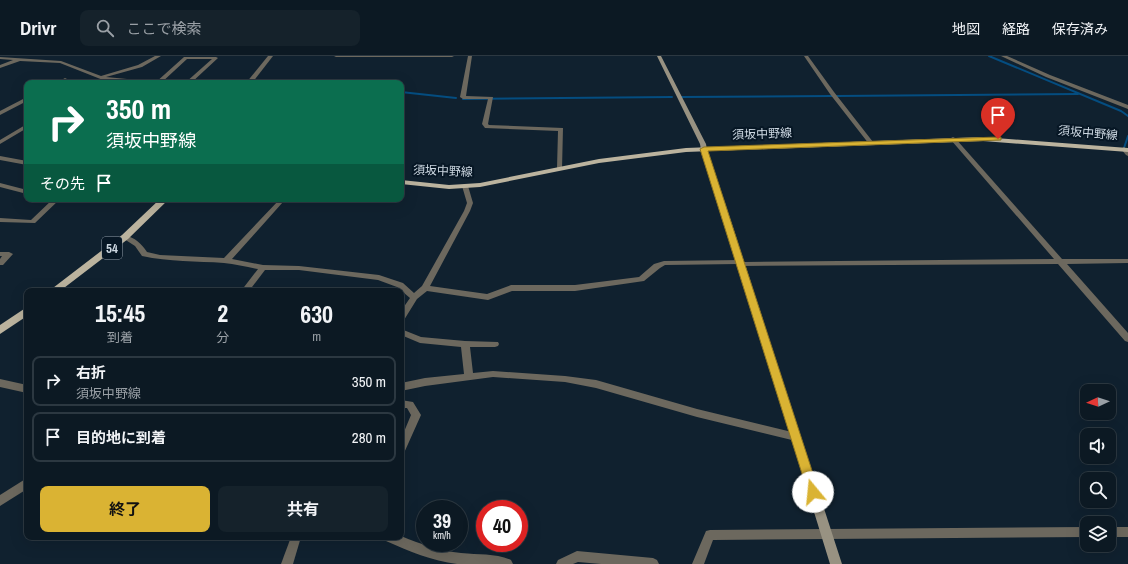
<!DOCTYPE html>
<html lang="ja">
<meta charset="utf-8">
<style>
body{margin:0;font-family:"Archivo Narrow","Noto Sans JP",sans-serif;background:#15222b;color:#f1f3f6;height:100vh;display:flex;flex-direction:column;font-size:15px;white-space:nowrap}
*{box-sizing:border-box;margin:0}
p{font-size:13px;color:#9aa0a6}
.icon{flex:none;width:22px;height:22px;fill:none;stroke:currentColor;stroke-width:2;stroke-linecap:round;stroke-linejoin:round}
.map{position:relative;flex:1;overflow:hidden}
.details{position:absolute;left:24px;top:232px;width:380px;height:252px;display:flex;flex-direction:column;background:#0c1923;border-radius:8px;box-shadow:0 4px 16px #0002,0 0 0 1px #2c3841}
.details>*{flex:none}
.banner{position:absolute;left:24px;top:24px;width:380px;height:122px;border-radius:8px;box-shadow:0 4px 16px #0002,0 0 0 1px #2c3841;background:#0b6e4f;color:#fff;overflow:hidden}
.needle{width:26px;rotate:266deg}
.fabs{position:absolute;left:1080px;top:328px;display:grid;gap:8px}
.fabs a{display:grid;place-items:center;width:36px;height:36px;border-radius:8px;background:#0c1923;box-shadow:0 4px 16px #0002,0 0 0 1px #2c3841;font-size:20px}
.speed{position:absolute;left:416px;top:444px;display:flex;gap:8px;font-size:20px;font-weight:700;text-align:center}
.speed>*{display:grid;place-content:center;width:52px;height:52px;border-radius:50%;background:#0c1923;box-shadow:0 4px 16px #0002,0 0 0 1px #2c3841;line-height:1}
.speed small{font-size:10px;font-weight:400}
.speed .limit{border:6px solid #d22;background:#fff;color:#111}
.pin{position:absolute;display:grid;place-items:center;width:34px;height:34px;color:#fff;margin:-41px -17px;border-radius:50% 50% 50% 0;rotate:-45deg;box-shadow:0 0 4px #0007}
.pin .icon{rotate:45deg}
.me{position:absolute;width:44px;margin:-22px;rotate:343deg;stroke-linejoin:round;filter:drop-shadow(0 0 3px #0008)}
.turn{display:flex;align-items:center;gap:14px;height:84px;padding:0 16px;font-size:18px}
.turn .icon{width:52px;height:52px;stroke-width:2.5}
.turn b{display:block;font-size:28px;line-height:34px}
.then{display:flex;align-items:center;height:38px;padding:0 16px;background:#0003;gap:8px;font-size:15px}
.eta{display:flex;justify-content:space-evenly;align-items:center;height:68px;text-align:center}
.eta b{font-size:24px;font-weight:700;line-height:28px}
.action{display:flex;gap:8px;margin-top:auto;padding:8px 16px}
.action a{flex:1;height:46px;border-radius:8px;background:#dab333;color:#111;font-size:16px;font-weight:700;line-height:46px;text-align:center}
.action a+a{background:#15222b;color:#f1f3f6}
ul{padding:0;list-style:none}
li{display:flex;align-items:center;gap:12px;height:50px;margin:0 8px 6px;padding:0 8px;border:2px solid #2c3841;border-radius:8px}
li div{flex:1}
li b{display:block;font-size:15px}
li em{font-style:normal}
header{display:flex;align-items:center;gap:24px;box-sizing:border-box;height:56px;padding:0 20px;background:#0c1923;border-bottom:1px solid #2c3841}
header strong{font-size:19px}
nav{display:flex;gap:22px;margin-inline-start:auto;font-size:14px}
.search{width:280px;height:36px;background:#15222b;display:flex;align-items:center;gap:10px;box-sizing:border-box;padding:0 14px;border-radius:8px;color:#9aa0a6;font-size:15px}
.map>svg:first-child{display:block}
</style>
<header>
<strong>Drivr</strong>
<div class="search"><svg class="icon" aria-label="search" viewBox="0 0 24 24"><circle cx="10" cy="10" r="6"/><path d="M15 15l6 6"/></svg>ここで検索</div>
<nav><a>地図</a><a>経路</a><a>保存済み</a></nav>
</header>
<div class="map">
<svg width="1128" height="508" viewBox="0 0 1128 508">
<rect width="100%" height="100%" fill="#10212f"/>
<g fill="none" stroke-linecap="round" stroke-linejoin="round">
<!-- stream -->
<g stroke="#044d80" stroke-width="2">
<path d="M989,0L1121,55L1128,60"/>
<path d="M401,36L456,42"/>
<path d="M837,40L1078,38"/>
<path d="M680,41L832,40"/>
<path d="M463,43L672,41"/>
<path d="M1128,80L1124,92L1128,97"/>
</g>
<!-- street -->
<g fill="#6c685e" fill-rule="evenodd">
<path d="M155,0H161L142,11L106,21L148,25L151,27L108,26L60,7L20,5L0,12V9L13,4L0,3V1L61,5L101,20L138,9Z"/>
<path d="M268,0H273L252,27H246Z"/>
<path d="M334,0H454L452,1H336Z"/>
<path d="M468,0H472L466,40L493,41L488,68L489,69L563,72L562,113L560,114L557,112L558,75L485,72L482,68L488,43H463L460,41Z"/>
<path d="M804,0H808L834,36L873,86V88H869L830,38Z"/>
<path d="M1001,0H1007L1050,19L1128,49V53L1046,21Z"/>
<path d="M184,1H216L218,2L191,27H185L212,3H187L161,27H155Z"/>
<path d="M65,22L67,23V25L63,27H56Z"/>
<path d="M27,41V45L0,59V55Z"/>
<path d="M27,68V72L0,88V84Z"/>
<path d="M953,81L955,82L1062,203H1128V207L1067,208L1128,277V286L1125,285L1058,208L741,210L738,208L665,209L660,212L644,225L575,235H512L488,244L427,235L417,243L404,264L401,265V255L410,242L397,231L378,224L299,214H265L249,235H241L258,213C247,211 235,208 224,207C197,205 169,206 142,200L135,190L121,181L125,179C135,182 141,187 147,196L160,199L224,202L279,144L281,143L284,145L283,146L232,203L263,209L299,210L379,219L403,227L414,237L422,230L464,155L467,147L462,130L465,128L468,130L473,147L470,155L430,230L487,238L511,229H575L639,221L654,208L664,205L741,204L744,206L1054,203L951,84V82Z"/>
<path d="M1124,91L1128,94V100L1126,99L1121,93Z"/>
<path d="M0,100L27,105V109L0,104Z"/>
<path d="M0,127L27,134V138L0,131Z"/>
<path d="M53,143H60L35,167L0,166V162L31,164Z"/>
<path d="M0,196H9L13,198L3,209H0V203L2,200H0Z"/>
<path d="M401,273L421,281L465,285L498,286L499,288L498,290L495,291H470L473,317L493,315L565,320L596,324L697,353L796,377L799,378L801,381L799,384L796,385L697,361L596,332L565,326L493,321L425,330L401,335V327L425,322L464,318L461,291L420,287L401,279Z"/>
<path d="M0,323L27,329V337L0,331Z"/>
<path d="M401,344L413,346L421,359L404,397L401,398V383L411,359L407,352H401Z"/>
<path d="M27,422V433L0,450V439Z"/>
<path d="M1087,471V481L713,484L704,508H692L706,475L710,474Z"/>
<rect x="1109" y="471" width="19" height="10"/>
<path d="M401,480C420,488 440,495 461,497C479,499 495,497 511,504L513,508C494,508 475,508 457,508C432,505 409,495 386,485L385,481Z"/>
<path d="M291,481H301L293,508H281Z"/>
<path d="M577,495L653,502L657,504L659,508H601L578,506L573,508H556L558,504Z"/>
</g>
<!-- secondary -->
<path fill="#989282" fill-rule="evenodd" d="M657,0H661L706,88L708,99L725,147L842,508H830L719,147L702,99L700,88Z"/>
<!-- primary -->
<g fill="#bbb39e" fill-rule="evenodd">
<path d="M983,81L1128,92V96L983,85L686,96L599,107L480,131L449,133L401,128V124L449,129L480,127L599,103L686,92Z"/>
<path d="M160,143H169L128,183L60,235H49L122,179Z"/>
<path d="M27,251V260L0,278V269Z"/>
</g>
</g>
<!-- route -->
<path fill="#dab333" stroke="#8e7421" d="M998,81H1001V84L708,95L819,436L817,440L813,441L809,440L700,93L704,91Z"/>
<g text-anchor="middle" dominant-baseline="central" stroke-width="4" stroke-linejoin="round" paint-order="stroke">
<!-- far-street labels -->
<g font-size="12" fill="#ccd7e1" stroke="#071725">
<text transform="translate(1088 77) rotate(5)">須坂中野線</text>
<text transform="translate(762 78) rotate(-2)">須坂中野線</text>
<text transform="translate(443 115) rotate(2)">須坂中野線</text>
</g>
<!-- shield labels -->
<rect fill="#071725" stroke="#919da9" stroke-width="1" x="102" y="181" width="20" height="22" rx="3"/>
<g font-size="13" font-weight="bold" fill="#ccd7e1">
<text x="112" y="192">54</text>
</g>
</g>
</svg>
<div class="fabs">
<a><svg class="needle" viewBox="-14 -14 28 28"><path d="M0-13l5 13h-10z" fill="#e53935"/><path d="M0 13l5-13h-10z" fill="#9aa0a6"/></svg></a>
<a><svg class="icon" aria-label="sound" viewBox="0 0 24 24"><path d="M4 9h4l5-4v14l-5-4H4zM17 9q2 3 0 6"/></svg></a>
<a><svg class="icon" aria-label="search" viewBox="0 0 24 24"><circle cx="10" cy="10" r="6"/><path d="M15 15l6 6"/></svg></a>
<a><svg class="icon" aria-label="layers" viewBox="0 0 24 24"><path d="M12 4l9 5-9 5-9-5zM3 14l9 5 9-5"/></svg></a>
</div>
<div class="speed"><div>39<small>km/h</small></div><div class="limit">40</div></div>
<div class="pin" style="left:998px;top:83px;background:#d93025"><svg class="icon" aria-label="arrive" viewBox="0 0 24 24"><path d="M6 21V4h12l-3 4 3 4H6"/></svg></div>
<svg class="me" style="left:813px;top:436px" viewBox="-20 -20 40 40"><circle r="19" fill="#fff"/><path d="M0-13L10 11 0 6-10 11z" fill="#dab333"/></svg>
<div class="banner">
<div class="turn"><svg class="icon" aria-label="right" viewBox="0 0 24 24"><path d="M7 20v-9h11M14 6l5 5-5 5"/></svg><div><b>350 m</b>須坂中野線</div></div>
<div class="then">その先<svg class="icon" aria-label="arrive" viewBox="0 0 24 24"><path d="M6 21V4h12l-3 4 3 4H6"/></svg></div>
</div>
<section class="details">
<div class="eta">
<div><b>15:45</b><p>到着</p></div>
<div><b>2</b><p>分</p></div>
<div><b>630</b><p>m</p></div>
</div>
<ul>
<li><svg class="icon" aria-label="right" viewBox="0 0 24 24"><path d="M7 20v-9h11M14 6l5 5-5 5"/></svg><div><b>右折</b><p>須坂中野線</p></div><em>350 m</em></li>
<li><svg class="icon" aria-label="arrive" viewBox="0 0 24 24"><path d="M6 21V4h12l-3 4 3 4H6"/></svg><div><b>目的地に到着</b></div><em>280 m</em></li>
</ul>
<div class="action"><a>終了</a><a>共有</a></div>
</section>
</div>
